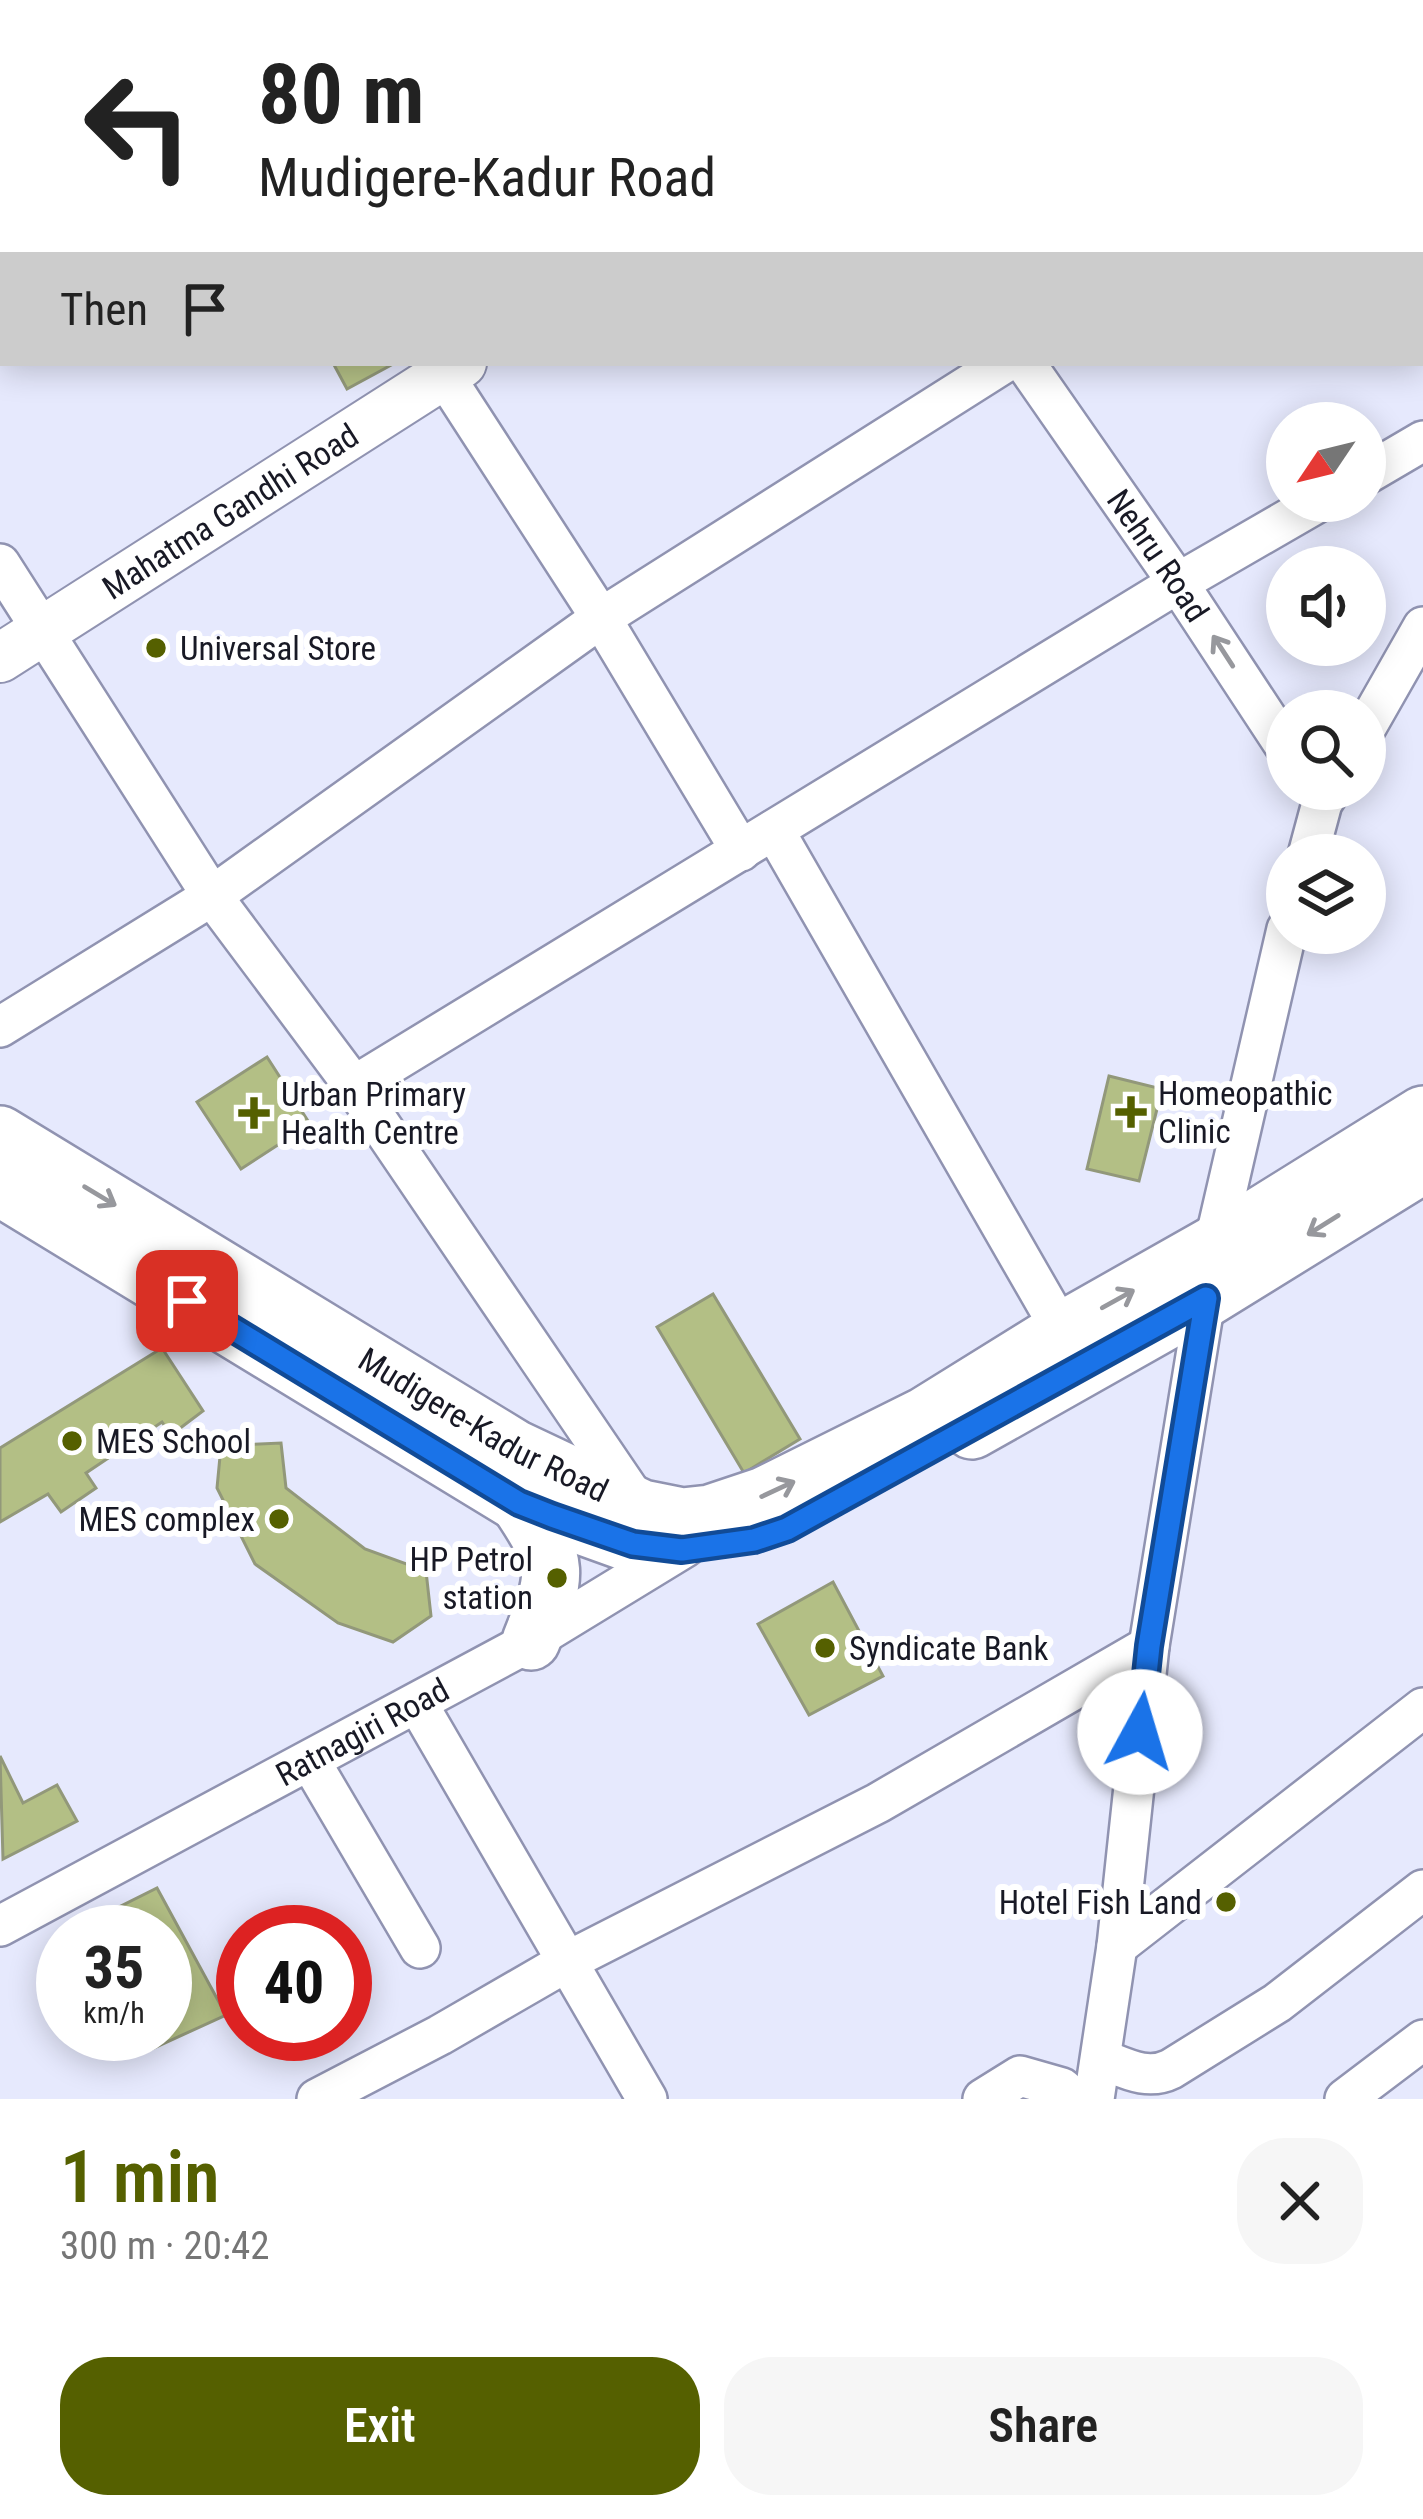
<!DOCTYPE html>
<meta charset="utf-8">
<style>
body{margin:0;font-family:"Roboto Condensed",sans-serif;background:#f6f6f6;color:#222;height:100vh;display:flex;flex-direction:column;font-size:45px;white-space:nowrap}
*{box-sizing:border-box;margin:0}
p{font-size:39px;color:#767676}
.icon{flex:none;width:66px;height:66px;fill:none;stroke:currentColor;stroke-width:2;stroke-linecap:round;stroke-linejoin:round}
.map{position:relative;height:2099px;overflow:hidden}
.sheet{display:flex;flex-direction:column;background:#fff;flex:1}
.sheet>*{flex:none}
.banner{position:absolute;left:0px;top:0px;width:1425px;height:366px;box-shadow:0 6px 30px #0003;background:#fff;color:#222;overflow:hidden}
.needle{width:78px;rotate:235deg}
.buttons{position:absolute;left:1266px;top:402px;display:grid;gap:24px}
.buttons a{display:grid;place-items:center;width:120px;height:120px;border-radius:50%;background:#fff;box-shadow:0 6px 30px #0003;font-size:60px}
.speed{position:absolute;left:36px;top:1905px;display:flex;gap:24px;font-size:60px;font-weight:700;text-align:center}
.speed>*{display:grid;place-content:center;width:156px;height:156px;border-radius:50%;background:#fff;box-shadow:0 6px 30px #0003;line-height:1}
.speed small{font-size:30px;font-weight:400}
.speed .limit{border:18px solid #d22;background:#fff;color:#111}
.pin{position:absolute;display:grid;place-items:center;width:102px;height:102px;color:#fff;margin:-51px;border-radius:24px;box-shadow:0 6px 18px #0006}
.me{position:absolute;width:132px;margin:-66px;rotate:6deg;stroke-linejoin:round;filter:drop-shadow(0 0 9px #0008)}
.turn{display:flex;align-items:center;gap:42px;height:252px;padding:0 60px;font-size:54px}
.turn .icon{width:156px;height:156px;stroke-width:2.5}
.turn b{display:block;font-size:84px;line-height:102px}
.then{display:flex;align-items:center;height:114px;padding:0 60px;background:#0003;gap:24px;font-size:45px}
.round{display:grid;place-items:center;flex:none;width:126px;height:126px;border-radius:48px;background:#f6f6f6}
.summary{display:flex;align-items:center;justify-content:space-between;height:204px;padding:0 60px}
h1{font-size:72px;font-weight:600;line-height:90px;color:#556000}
.cta{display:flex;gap:24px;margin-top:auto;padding:24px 60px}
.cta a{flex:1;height:138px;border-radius:48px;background:#556000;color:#fff;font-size:48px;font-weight:600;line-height:138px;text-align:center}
.cta a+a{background:#f6f6f6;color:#222}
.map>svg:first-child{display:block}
</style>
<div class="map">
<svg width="1423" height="2099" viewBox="0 0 1423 2099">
<rect width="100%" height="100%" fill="#e6e9fd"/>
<!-- building -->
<g fill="#b3bf85" stroke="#92987a" stroke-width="3">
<path d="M333,363H395L347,389Z"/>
<path d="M267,1057L310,1124L241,1169L197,1102Z"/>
<path d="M1109,1076L1162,1089L1139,1181L1087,1169Z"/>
<path d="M713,1294L800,1439L744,1473L657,1327Z"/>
<path d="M162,1348L203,1411L171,1435L162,1422L86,1473L96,1488L61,1512L48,1494L0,1522V1448Z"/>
<path d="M281,1443L286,1488L365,1549L426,1571L431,1616L393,1642L338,1623L255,1564L217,1488L221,1446Z"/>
<path d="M833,1582L883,1676L809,1715L758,1624Z"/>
<path d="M0,1756L23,1803L57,1785L77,1821L3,1859Z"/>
<path d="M157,1888L226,2015L143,2053L134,2034H165V1932H86L83,1925Z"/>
</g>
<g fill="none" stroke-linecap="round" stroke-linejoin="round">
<defs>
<g id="minor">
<path d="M804,0L805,3"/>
<path d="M283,3L289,0"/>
<path d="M1422,102L1423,101"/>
<path d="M0,165L3,163"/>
<path d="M436,363L601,618L741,851"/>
<path id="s1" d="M1025,363L1178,583L1287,749"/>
<path d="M1365,475L1423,441"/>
<path d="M0,564L212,896L354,1086L640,1507"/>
<path d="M1365,729L1423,627"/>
<path d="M774,830L1062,1331"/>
<path d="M1308,855L1322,803L1331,789"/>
<path d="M0,1027L212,896L601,618L1004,363"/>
<path d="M354,1086L1178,583L1320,501"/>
<path d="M417,1703L647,2099"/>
<path d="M310,1761L420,1948"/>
<path id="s2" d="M0,1926L531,1641L685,1547"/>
<path d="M1117,1946L1423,1708"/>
<path d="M1101,2059C1125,2068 1147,2081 1171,2069L1277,2003L1423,1890"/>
<path d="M317,2099L440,2035L568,1961L878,1803L1149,1646"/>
<path d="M983,2099L1020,2076L1062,2088L1074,2099"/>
<path d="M1094,2099L1117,1946L1149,1646L1214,1245L1287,929"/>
<path d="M1345,2099L1423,2040"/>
</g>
<g id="major">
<path d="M1034,3L1039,0"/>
<path id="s3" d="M0,658L462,363"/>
</g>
<g id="highway">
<path id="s4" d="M0,1135L515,1449L642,1509L682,1517L710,1514L764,1496L925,1416L1062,1331L1214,1245L1423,1115"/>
<path d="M0,1187L519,1503L633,1544L661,1548"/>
<path d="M972,1430L1206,1298L1423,1164"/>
<path d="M519,1503C560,1564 558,1573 531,1641"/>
</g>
</defs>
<!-- minor casing -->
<use href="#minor" stroke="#9093b1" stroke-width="44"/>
<!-- major casing -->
<use href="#major" stroke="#9093b1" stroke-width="52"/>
<!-- highway casing -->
<use href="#highway" stroke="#9093b1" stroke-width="62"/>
<!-- minor -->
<use href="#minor" stroke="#fff" stroke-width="39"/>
<!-- major -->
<use href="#major" stroke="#fff" stroke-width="48"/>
<!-- highway -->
<use href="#highway" stroke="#fff" stroke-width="57"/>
</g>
<!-- one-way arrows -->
<defs><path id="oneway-shaft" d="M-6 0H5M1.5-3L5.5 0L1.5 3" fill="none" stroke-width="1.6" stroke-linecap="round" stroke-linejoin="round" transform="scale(3)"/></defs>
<g stroke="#97989d">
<use href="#oneway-shaft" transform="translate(1223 651) rotate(-123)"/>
<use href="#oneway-shaft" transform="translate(100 1196) rotate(31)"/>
<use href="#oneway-shaft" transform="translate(1323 1225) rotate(148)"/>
<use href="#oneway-shaft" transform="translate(1118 1299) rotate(-29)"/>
<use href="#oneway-shaft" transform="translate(778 1489) rotate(-25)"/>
</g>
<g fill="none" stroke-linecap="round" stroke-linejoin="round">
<defs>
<path id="route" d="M187,1301L519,1503L552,1516L633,1544L682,1550L754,1540L787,1529L1206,1298L1149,1646L1140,1732"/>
</defs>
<!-- route casing -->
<use href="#route" stroke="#114b97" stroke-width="30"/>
<!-- route -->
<use href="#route" stroke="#1a73e8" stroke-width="21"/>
</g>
<!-- markers -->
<g fill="#556000" stroke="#fff" stroke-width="4.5">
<circle cx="156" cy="648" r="12"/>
<path d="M1125 1094h12v12h12v12h-12v12h-12v-12h-12v-12h12z"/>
<path d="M248 1095h12v12h12v12h-12v12h-12v-12h-12v-12h12z"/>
<circle cx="72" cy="1441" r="12"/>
<circle cx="279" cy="1519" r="12"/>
<circle cx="557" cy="1578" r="12"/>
<circle cx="825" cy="1648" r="12"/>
<circle cx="1226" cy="1902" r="12"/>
</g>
<g text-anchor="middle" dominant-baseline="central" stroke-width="12" stroke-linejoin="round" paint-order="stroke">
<!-- street labels -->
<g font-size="33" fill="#181925" stroke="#fff">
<text stroke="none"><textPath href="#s3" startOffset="273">Mahatma Gandhi Road</textPath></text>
<text stroke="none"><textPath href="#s1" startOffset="234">Nehru Road</textPath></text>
<text stroke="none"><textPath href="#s4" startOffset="564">Mudigere-Kadur Road</textPath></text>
<text stroke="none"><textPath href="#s2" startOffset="411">Ratnagiri Road</textPath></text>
</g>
<!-- poi labels -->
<g font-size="33" fill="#181925" stroke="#fff" text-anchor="start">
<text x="180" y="648">Universal Store</text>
<text x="1158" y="1093">Homeopathic<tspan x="1158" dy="38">Clinic</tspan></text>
<text x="281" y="1094">Urban Primary<tspan x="281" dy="38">Health Centre</tspan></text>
<text x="96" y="1441">MES School</text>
<text x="255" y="1519" text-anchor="end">MES complex</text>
<text x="533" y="1559" text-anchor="end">HP Petrol<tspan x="533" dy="38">station</tspan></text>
<text x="849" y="1648">Syndicate Bank</text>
<text x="1202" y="1902" text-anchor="end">Hotel Fish Land</text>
</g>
</g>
</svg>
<div class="buttons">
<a><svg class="needle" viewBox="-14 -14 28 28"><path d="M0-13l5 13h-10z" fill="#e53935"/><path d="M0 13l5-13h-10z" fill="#767676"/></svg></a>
<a><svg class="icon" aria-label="sound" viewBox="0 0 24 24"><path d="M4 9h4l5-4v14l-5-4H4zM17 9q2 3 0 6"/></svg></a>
<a><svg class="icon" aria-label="search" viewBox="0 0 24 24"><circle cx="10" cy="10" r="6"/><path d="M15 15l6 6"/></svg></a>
<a><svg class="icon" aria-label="layers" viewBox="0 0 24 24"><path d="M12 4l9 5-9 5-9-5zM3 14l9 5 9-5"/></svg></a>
</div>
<div class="speed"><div>35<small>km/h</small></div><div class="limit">40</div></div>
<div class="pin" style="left:187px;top:1301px;background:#d93025"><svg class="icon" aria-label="arrive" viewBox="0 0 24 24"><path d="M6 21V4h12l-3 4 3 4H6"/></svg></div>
<svg class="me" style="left:1140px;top:1732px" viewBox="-20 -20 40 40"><circle r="19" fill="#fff"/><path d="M0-13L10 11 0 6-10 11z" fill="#1a73e8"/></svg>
<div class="banner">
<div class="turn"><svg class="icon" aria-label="left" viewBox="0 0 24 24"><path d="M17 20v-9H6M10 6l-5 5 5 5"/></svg><div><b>80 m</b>Mudigere-Kadur Road</div></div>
<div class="then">Then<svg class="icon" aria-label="arrive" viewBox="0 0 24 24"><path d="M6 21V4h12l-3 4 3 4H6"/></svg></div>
</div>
</div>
<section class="sheet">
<div class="summary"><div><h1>1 min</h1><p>300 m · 20:42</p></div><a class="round"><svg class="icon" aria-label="close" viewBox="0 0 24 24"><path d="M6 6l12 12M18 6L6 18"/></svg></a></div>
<div class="cta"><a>Exit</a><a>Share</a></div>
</section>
